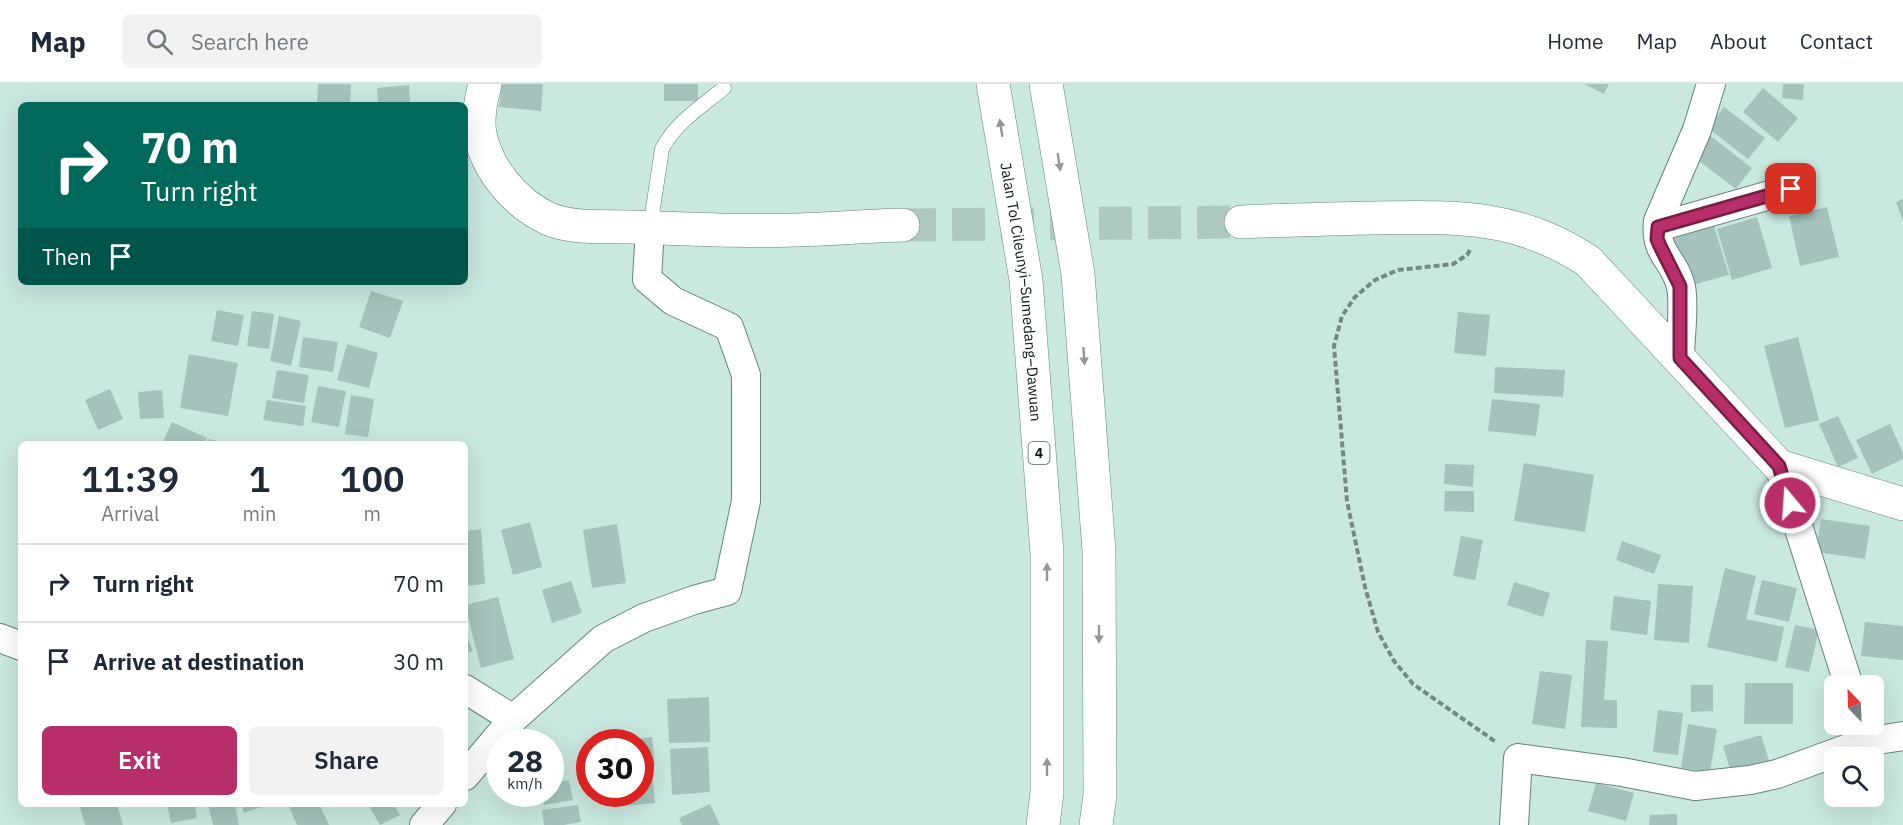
<!DOCTYPE html>
<meta charset="utf-8">
<style>
body{margin:0;font-family:"IBM Plex Sans",sans-serif;background:#f2f2f3;color:#1f2937;height:100vh;display:flex;flex-direction:column;font-size:22px;white-space:nowrap}
*{box-sizing:border-box;margin:0}
p{font-size:20px;color:#747a83}
.icon{flex:none;width:33px;height:33px;fill:none;stroke:currentColor;stroke-width:2;stroke-linecap:round;stroke-linejoin:round}
.map{position:relative;flex:1;overflow:hidden}
.side{position:absolute;left:18px;top:357px;width:450px;height:366px;display:flex;flex-direction:column;background:#fff;border-radius:9px;box-shadow:0 6px 24px #0002}
.side>*{flex:none}
.hud{position:absolute;left:18px;top:18px;width:450px;height:183px;border-radius:9px;box-shadow:0 6px 24px #0002;background:#00695c;color:#fff;overflow:hidden}
.needle{width:39px;rotate:337deg}
.fabs{position:absolute;left:1824px;top:591px;display:grid;gap:12px}
.fabs a{display:grid;place-items:center;width:60px;height:60px;border-radius:9px;background:#fff;box-shadow:0 6px 24px #0002;font-size:30px}
.speed{position:absolute;left:486px;top:645px;display:flex;gap:12px;font-size:30px;font-weight:700;text-align:center}
.speed>*{display:grid;place-content:center;width:78px;height:78px;border-radius:50%;background:#fff;box-shadow:0 6px 24px #0002;line-height:1}
.speed small{font-size:15px;font-weight:400}
.speed .limit{border:9px solid #d22;background:#fff;color:#111}
.pin{position:absolute;display:grid;place-items:center;width:51px;height:51px;color:#fff;margin:-26px;border-radius:12px;box-shadow:0 3px 9px #0006}
.me{position:absolute;width:66px;margin:-33px;rotate:342deg;stroke-linejoin:round;filter:drop-shadow(0 0 4px #0008)}
.turn{display:flex;align-items:center;gap:21px;height:126px;padding:0 24px;font-size:27px}
.turn .icon{width:78px;height:78px;stroke-width:2.5}
.turn b{display:block;font-size:42px;line-height:51px}
.then{display:flex;align-items:center;height:57px;padding:0 24px;background:#0003;gap:12px;font-size:22px}
.eta{display:flex;justify-content:space-evenly;align-items:center;height:102px;text-align:center}
.eta b{font-size:36px;font-weight:600;line-height:42px}
.primary-button{display:flex;gap:12px;margin-top:auto;padding:12px 24px}
.primary-button a{flex:1;height:69px;border-radius:9px;background:#b82e69;color:#fff;font-size:24px;font-weight:600;line-height:69px;text-align:center}
.primary-button a+a{background:#f2f2f3;color:#1f2937}
ul{padding:0;list-style:none}
li{display:flex;align-items:center;gap:18px;height:78px;padding:0 24px;border-top:2px solid #e0e1e3}
li div{flex:1}
li b{display:block;font-size:22px}
li em{font-style:normal}
header{display:flex;align-items:center;gap:36px;box-sizing:border-box;height:84px;padding:0 30px;background:#fff;border-bottom:2px solid #e0e1e3}
header strong{font-size:28px}
nav{display:flex;gap:33px;margin-inline-start:auto;font-size:21px}
.search{width:420px;height:54px;background:#f2f2f3;display:flex;align-items:center;gap:15px;box-sizing:border-box;padding:0 21px;border-radius:9px;color:#747a83;font-size:22px}
.map>svg:first-child{display:block}
</style>
<header>
<strong>Map</strong>
<div class="search"><svg class="icon" aria-label="search" viewBox="0 0 24 24"><circle cx="10" cy="10" r="6"/><path d="M15 15l6 6"/></svg>Search here</div>
<nav><a>Home</a><a>Map</a><a>About</a><a>Contact</a></nav>
</header>
<div class="map">
<svg width="1903" height="741" viewBox="0 0 1903 741">
<rect width="100%" height="100%" fill="#c9e8e0"/>
<!-- building -->
<g fill="#a5c3bc">
<path d="M318,0H351L350,21H317Z"/>
<path d="M502,0H543L541,27L499,23Z"/>
<rect x="664" y="0" width="34" height="17"/>
<path d="M1584,0H1609L1604,10Z"/>
<path d="M1783,0H1804L1803,16L1782,14Z"/>
<path d="M409,1L410,21H378L377,4Z"/>
<path d="M1763,4L1798,34L1778,58L1743,28Z"/>
<path d="M1724,23L1765,54L1748,75L1708,44Z"/>
<path d="M1708,50L1752,84L1736,105L1691,71Z"/>
<path d="M1903,115V137L1896,118Z"/>
<path d="M1827,123L1839,173L1800,182L1789,132Z"/>
<path d="M1757,133L1772,184L1732,196L1717,145Z"/>
<path d="M1714,142L1729,191L1685,203L1671,155Z"/>
<path d="M371,207L403,217L390,254L359,243Z"/>
<path d="M217,226L244,231L238,262L211,257Z"/>
<path d="M252,227L274,230L269,265L247,262Z"/>
<path d="M1458,228L1490,231L1486,272L1454,269Z"/>
<path d="M279,232L301,237L291,282L270,277Z"/>
<path d="M303,253L338,258L333,288L299,283Z"/>
<path d="M1798,253L1819,336L1785,344L1764,262Z"/>
<path d="M347,260L378,269L369,304L337,296Z"/>
<path d="M189,270L238,279L228,332L180,324Z"/>
<path d="M1495,283L1565,286L1563,313L1494,309Z"/>
<path d="M277,286L309,291L304,319L272,314Z"/>
<path d="M318,302L346,307L339,343L311,338Z"/>
<path d="M110,305L123,335L98,346L85,316Z"/>
<path d="M162,306L164,334L140,335L138,308Z"/>
<path d="M351,311L374,315L368,353L345,350Z"/>
<path d="M1492,315L1540,320L1536,352L1488,347Z"/>
<path d="M267,316L306,322L303,342L263,336Z"/>
<path d="M1838,332L1858,374L1838,383L1819,340Z"/>
<path d="M172,338L207,354L204,360H162Z"/>
<path d="M1890,340L1903,369V375L1872,390L1856,356Z"/>
<path d="M208,355L230,359V360H207Z"/>
<path d="M1524,379L1594,391L1585,448L1514,437Z"/>
<path d="M1445,380L1474,381L1473,403L1444,400Z"/>
<path d="M1445,407H1474V428L1444,427Z"/>
<path d="M1821,435L1870,442L1865,475L1816,468Z"/>
<path d="M530,438L542,483L513,491L501,446Z"/>
<path d="M617,440L626,499L592,504L583,446Z"/>
<path d="M481,445L485,500L465,502V447Z"/>
<path d="M1461,452L1483,456L1475,496L1453,492Z"/>
<path d="M1622,457L1661,471L1654,490L1616,476Z"/>
<path d="M1725,484L1756,492L1746,535L1784,543L1777,578L1707,563Z"/>
<path d="M1762,496L1797,504L1789,538L1754,530Z"/>
<path d="M571,497L582,529L552,539L542,506Z"/>
<path d="M1514,498L1550,509L1543,533L1507,521Z"/>
<path d="M1658,500L1693,502L1689,559L1654,556Z"/>
<path d="M1614,512L1651,517L1647,551L1610,546Z"/>
<path d="M498,513L514,575L481,584L465,521Z"/>
<path d="M1865,538L1903,542V576L1861,572Z"/>
<path d="M1795,541L1819,546L1809,588L1785,583Z"/>
<path d="M465,549L473,567L465,570Z"/>
<path d="M1586,556L1608,557L1604,616H1617V644L1581,643Z"/>
<path d="M1540,587L1572,591L1565,645L1532,640Z"/>
<path d="M1745,599H1793V640H1744Z"/>
<path d="M1691,601H1713V627L1691,628Z"/>
<path d="M709,613L710,658L669,659L667,615Z"/>
<path d="M1658,626L1683,629L1678,671L1653,668Z"/>
<path d="M1688,640L1717,645L1710,688L1681,684Z"/>
<path d="M1761,651L1771,683L1733,695L1723,662Z"/>
<path d="M652,653L655,681L640,682V658H620V657Z"/>
<path d="M708,663L710,708L672,711L670,665Z"/>
<path d="M653,695L655,719L611,723L610,710H640V696Z"/>
<path d="M569,696L573,716L544,721L542,710H550V700Z"/>
<path d="M1596,699L1634,709L1626,737L1588,727Z"/>
<path d="M79,720H117L123,741H85Z"/>
<path d="M167,720H195L197,734L171,739Z"/>
<path d="M208,720H235L239,741H213Z"/>
<path d="M241,720H270L244,729Z"/>
<path d="M288,720H319L329,741H297Z"/>
<path d="M368,720H393L400,731L380,741Z"/>
<path d="M710,720L720,741H682L679,734Z"/>
<path d="M578,721L581,738L564,741H544L542,726Z"/>
<path d="M1677,730V741H1649L1650,731Z"/>
</g>
<g fill="none" stroke-linecap="round" stroke-linejoin="round">
<!-- secondary-tunnel -->
<path stroke="#adc9c2" stroke-width="33" stroke-dasharray="33 16" stroke-linecap="butt" d="M903,141L1241,138"/>
<defs>
<path id="lane" d="M650,144L662,65C676,38 701,23 724,4"/>
<g id="street">
<path d="M1658,143L1791,105"/>
<path d="M1680,274C1680,253 1685,223 1681,203C1675,175 1654,171 1658,137L1697,46L1711,0"/>
<path d="M1779,382L1849,602"/>
<path d="M0,554L21,562"/>
<path d="M465,605L513,635"/>
<path d="M465,692L513,635L603,555L644,534L694,516L727,507L746,417V291L729,243L673,217L647,195L650,144"/>
<path d="M424,741L442,720"/>
<path d="M1514,741L1518,674L1622,688L1695,702L1750,696L1777,690L1865,658L1903,652"/>
</g>
<g id="secondary">
<path d="M485,0C481,15 477,34 480,50C487,86 516,120 549,135C573,145 605,142 631,143C685,145 740,148 794,146C831,145 867,142 903,141"/>
<path d="M1241,138C1285,136 1329,135 1374,134C1456,133 1517,130 1588,177L1779,382L1903,420"/>
</g>
<g id="highway">
<path id="s1" d="M993,0L1026,196L1047,469V709L1043,741"/>
<path d="M1046,0L1078,190L1099,467L1100,711L1096,741"/>
</g>
</defs>
<!-- lane casing -->
<use href="#lane" stroke="#67837d" stroke-width="15"/>
<!-- street casing -->
<use href="#street" stroke="#67837d" stroke-width="30"/>
<!-- secondary casing -->
<use href="#secondary" stroke="#67837d" stroke-width="34"/>
<!-- highway casing -->
<use href="#highway" stroke="#67837d" stroke-width="34"/>
<!-- path -->
<path stroke="#738a84" stroke-width="4" stroke-dasharray="6 3" stroke-linecap="butt" d="M1470,166L1467,171L1453,180L1398,186L1375,196L1355,213L1342,232L1334,262L1347,417L1365,503L1378,548L1394,577L1413,600L1496,658"/>
<!-- lane -->
<use href="#lane" stroke="#fff" stroke-width="14"/>
<!-- street -->
<use href="#street" stroke="#fff" stroke-width="28"/>
<!-- secondary -->
<use href="#secondary" stroke="#fff" stroke-width="33"/>
<!-- highway -->
<use href="#highway" stroke="#fff" stroke-width="33"/>
</g>
<!-- one-way arrows -->
<defs><path id="oneway-solid" d="M-6-.8H1V-3.2L6.5 0L1 3.2V.8H-6Z" transform="scale(1.5)"/></defs>
<g fill="#939897">
<use href="#oneway-solid" transform="translate(1001 44) rotate(-99)"/>
<use href="#oneway-solid" transform="translate(1059 78) rotate(81)"/>
<use href="#oneway-solid" transform="translate(1084 272) rotate(86)"/>
<use href="#oneway-solid" transform="translate(1047 488) rotate(-90)"/>
<use href="#oneway-solid" transform="translate(1099 550) rotate(90)"/>
<use href="#oneway-solid" transform="translate(1047 683) rotate(-90)"/>
</g>
<g fill="none" stroke-linecap="round" stroke-linejoin="round">
<defs>
<path id="route" d="M1790,419L1779,382L1680,274V202L1660,162L1657,155L1658,143L1791,105"/>
</defs>
<!-- route casing -->
<use href="#route" stroke="#781e44" stroke-width="15"/>
<!-- route -->
<use href="#route" stroke="#b82e69" stroke-width="10"/>
</g>
<g text-anchor="middle" dominant-baseline="central" stroke-width="6" stroke-linejoin="round" paint-order="stroke">
<!-- shield labels -->
<rect fill="#fff" stroke="#565f5d" stroke-width="1.5" x="1028.5" y="358" width="21" height="22" rx="4.5"/>
<g font-size="14" font-weight="bold" fill="#0e1a17">
<text x="1039" y="369">4</text>
</g>
<!-- street labels -->
<g font-size="15" fill="#0e1a17" stroke="#fff">
<text stroke="none"><textPath href="#s1" startOffset="210">Jalan Tol Cileunyi–Sumedang–Dawuan</textPath></text>
</g>
</g>
</svg>
<div class="fabs">
<a><svg class="needle" viewBox="-14 -14 28 28"><path d="M0-13l5 13h-10z" fill="#e53935"/><path d="M0 13l5-13h-10z" fill="#747a83"/></svg></a>
<a><svg class="icon" aria-label="search" viewBox="0 0 24 24"><circle cx="10" cy="10" r="6"/><path d="M15 15l6 6"/></svg></a>
</div>
<div class="speed"><div>28<small>km/h</small></div><div class="limit">30</div></div>
<div class="pin" style="left:1791px;top:105px;background:#d93025"><svg class="icon" aria-label="arrive" viewBox="0 0 24 24"><path d="M6 21V4h12l-3 4 3 4H6"/></svg></div>
<svg class="me" style="left:1790px;top:419px" viewBox="-20 -20 40 40"><circle r="17" fill="#b82e69" stroke="#fff" stroke-width="3"/><path d="M0-11L8 9 0 5-8 9z" fill="#fff"/></svg>
<div class="hud">
<div class="turn"><svg class="icon" aria-label="right" viewBox="0 0 24 24"><path d="M7 20v-9h11M14 6l5 5-5 5"/></svg><div><b>70 m</b>Turn right</div></div>
<div class="then">Then<svg class="icon" aria-label="arrive" viewBox="0 0 24 24"><path d="M6 21V4h12l-3 4 3 4H6"/></svg></div>
</div>
<section class="side">
<div class="eta">
<div><b>11:39</b><p>Arrival</p></div>
<div><b>1</b><p>min</p></div>
<div><b>100</b><p>m</p></div>
</div>
<ul>
<li><svg class="icon" aria-label="right" viewBox="0 0 24 24"><path d="M7 20v-9h11M14 6l5 5-5 5"/></svg><div><b>Turn right</b></div><em>70 m</em></li>
<li><svg class="icon" aria-label="arrive" viewBox="0 0 24 24"><path d="M6 21V4h12l-3 4 3 4H6"/></svg><div><b>Arrive at destination</b></div><em>30 m</em></li>
</ul>
<div class="primary-button"><a>Exit</a><a>Share</a></div>
</section>
</div>
